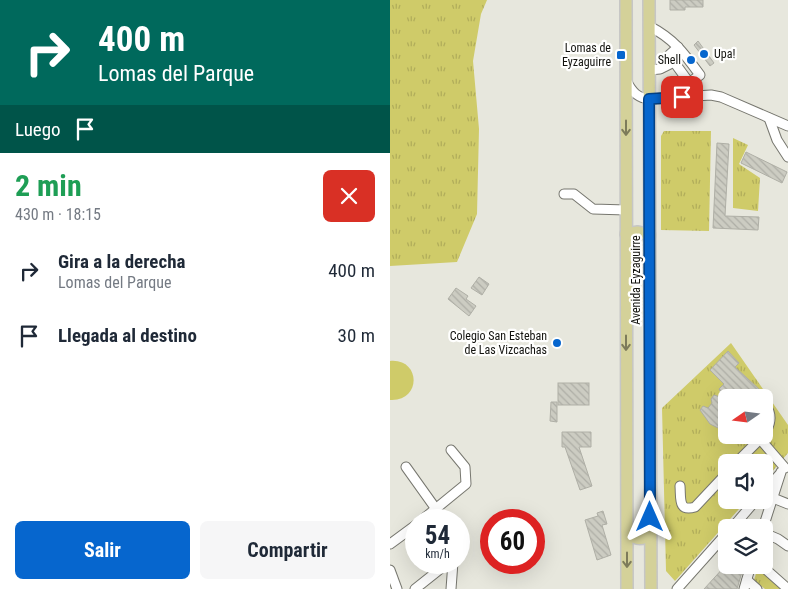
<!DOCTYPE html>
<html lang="es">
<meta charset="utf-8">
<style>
body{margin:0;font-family:"Roboto Condensed",sans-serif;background:#f6f6f7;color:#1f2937;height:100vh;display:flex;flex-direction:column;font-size:19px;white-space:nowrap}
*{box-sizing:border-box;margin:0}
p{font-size:16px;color:#747a83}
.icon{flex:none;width:28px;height:28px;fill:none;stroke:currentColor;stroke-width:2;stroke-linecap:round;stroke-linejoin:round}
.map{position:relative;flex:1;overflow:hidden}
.details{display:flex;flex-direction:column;background:#fff;width:390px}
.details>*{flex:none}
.top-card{background:#00695c;color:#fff;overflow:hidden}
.needle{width:32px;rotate:256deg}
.tools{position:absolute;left:328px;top:389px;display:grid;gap:10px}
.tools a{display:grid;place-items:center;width:55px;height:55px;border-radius:8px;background:#fff;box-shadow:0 5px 20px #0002;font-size:25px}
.speed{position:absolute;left:15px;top:509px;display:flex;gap:10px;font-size:25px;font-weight:700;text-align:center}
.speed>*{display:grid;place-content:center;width:65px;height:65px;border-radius:50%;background:#fff;box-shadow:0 5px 20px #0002;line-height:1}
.speed small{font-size:12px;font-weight:400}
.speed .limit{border:8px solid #d22;background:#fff;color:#111}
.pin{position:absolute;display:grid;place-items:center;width:42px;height:42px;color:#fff;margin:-21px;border-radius:10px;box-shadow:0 2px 8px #0006}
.me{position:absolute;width:55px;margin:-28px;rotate:0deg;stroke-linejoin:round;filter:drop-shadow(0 0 4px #0008)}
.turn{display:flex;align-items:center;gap:18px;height:105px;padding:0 15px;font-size:22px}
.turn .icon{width:65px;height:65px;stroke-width:2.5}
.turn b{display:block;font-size:35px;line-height:42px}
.then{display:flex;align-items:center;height:48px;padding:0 15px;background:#0003;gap:10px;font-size:19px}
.round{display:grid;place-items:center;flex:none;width:52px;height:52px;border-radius:8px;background:#f6f6f7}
.summary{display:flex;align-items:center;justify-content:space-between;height:85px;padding:0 15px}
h1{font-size:30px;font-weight:700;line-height:38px;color:#1e9e55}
.cta{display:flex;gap:10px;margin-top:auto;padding:10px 15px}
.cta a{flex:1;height:58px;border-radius:8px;background:#0666ce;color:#fff;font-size:20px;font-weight:700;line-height:58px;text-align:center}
.cta a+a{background:#f6f6f7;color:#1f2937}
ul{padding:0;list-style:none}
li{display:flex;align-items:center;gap:15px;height:65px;padding:0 15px}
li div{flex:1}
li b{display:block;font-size:19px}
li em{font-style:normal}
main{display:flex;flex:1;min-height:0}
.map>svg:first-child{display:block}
</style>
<main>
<section class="details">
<div class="top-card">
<div class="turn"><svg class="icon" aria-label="right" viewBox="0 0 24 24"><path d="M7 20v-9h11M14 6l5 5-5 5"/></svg><div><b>400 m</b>Lomas del Parque</div></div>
<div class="then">Luego<svg class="icon" aria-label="arrive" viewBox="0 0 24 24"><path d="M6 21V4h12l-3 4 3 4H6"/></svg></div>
</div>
<div class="summary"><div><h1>2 min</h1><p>430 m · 18:15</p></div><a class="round" style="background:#d93025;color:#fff"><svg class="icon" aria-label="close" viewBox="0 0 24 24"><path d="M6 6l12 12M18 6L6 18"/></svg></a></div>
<ul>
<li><svg class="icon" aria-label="right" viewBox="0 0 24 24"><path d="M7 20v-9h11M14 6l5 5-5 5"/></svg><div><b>Gira a la derecha</b><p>Lomas del Parque</p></div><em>400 m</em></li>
<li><svg class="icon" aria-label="arrive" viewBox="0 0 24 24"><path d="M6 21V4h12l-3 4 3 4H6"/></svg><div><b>Llegada al destino</b></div><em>30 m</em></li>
</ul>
<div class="cta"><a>Salir</a><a>Compartir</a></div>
</section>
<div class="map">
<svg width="398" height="589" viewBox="0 0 398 589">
<defs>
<pattern id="grass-tufts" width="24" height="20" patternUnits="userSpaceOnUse" patternTransform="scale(1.25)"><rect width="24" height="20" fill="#cfcb69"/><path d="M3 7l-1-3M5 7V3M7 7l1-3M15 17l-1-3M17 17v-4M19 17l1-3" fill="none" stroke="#b1ad5a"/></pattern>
<pattern id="building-back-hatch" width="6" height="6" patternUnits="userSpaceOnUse" patternTransform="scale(1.25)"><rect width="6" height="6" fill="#ccccc2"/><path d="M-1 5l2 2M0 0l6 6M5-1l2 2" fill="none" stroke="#aeaea6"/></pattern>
</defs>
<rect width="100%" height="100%" fill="#e7e7dd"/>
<!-- grass -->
<g fill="url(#grass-tufts)" fill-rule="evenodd">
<path d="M0,0H97L91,14L83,61L89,129L87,214L67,262L0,266Z"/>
<path d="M274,131H321L319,231L271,230V136Z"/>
<path d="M343,138L358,145L349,164L370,178L368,211L343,208Z"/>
<path d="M341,343L398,425V453L374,481V462H336V500H357L285,581L276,571L272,408ZM336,398H374V435H336Z"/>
<path d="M368,567L395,589H375L364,580Z"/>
</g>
<!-- pitch -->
<path fill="#cfcb69" d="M0,361C31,358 32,402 0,400Z"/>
<!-- building -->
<g fill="url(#building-back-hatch)" stroke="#afafa6">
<path d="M280,0H313V7H295V10H280Z"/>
<path d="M308,41L324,63L320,66L304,45Z"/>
<path d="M327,143L339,144L335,216L369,217L368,230L323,228Z"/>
<path d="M356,152L397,172L392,183L351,163Z"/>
<path d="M89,277L99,284L92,295L81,288Z"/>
<path d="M66,288L78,296L76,299L86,306L79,316L58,299Z"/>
<path d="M338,351L349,363L345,367L370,390L363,398H334L329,389L334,384L320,370Z"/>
<rect x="168" y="383" width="31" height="22"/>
<path d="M324,395L336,399V419L332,423L333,426L330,429L320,424L310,410L313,406L318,408L322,403L321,399Z"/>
<path d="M161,402H167V422L160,421Z"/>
<path d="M172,432H201V447H189L202,486L190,490L175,447H172Z"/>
<path d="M213,511L217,524L212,525L221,555L207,560L195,520L208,516L207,513Z"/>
<path d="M336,565H354L347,589H314Z"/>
</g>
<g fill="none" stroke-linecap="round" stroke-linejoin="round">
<defs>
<g id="minor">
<path d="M259,26C284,39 294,53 310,75L299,83"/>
<path d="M288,47L279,55L303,88L305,96"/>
<path d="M259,70L270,69L284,62"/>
<path d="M237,82C242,92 248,98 259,99L321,95L331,97L398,126"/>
<path d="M379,118L387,140L398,157"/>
<path d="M174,194H184L203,209L236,210"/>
<path d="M370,439C379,430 384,417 376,406H374"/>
<path d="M347,462L370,439L395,468"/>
<path d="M16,467L46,509"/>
<path d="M290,486C291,499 288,512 305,507L336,474"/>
<path d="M374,492L389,475"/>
<path d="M383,498L398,504"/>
<path d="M32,520L76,484L75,467L61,450"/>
<path d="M342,528L366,500"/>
<path d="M373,528L391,472"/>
<path d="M374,533L388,539L398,546"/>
<path d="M0,544L26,525"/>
<path d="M371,565L398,589"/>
<path d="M0,570L7,589"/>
<path d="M357,580L367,589"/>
<path d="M25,589L59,562"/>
<path d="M61,589L63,562"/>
<path d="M287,589L336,534"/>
<path d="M354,589L361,565"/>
</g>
<g id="major">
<path d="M236,0L237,589"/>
<path d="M259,0L261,589"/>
<path d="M236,234L248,232L260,235"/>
<path d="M237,531C243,539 251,541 260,535"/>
</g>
</defs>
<!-- minor casing -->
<use href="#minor" stroke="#77776f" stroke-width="11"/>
<!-- major casing -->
<use href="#major" stroke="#c6c6c5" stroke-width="14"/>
<!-- minor -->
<use href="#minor" stroke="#fff" stroke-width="9"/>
<!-- major -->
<use href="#major" stroke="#d4d199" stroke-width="11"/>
</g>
<!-- one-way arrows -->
<defs><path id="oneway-shaft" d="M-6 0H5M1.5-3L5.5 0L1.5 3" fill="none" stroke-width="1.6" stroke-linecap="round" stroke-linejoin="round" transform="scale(1.25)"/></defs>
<g stroke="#7d7b5a">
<use href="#oneway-shaft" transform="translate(236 128) rotate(90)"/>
<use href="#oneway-shaft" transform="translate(236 343) rotate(90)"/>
<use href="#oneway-shaft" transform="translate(237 560) rotate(90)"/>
</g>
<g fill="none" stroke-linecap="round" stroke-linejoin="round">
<defs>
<path id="route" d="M260,517L259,99L292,97"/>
</defs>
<!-- route casing -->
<use href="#route" stroke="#044286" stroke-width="12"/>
<!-- route -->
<use href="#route" stroke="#0666ce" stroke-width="9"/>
</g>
<!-- markers -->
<g fill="#0666ce" stroke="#fffffe" stroke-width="2">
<circle cx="314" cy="54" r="5"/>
<rect x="226" y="50" width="10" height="10" rx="2.5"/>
<circle cx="301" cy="60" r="5"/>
<circle cx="167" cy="343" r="5"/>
</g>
<g text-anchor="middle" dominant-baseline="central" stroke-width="4.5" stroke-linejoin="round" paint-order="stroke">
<!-- poi labels -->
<g font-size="12" fill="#12120e" stroke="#fffffe" text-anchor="end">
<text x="221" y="48">Lomas de<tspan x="221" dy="14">Eyzaguirre</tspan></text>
<text x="324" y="54" text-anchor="start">Upa!</text>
<text x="291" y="60">Shell</text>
<text x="157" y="336">Colegio San Esteban<tspan x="157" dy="14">de Las Vizcachas</tspan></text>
</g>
<!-- street labels -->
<g font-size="12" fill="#12120e" stroke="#fffffe">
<text transform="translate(246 280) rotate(-90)">Avenida Eyzaguirre</text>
</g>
</g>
</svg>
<div class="tools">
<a><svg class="needle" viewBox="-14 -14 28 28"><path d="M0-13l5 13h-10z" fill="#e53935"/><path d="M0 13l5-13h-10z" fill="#747a83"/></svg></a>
<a><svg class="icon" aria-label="sound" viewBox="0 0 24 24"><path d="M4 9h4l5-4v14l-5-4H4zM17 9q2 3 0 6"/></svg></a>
<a><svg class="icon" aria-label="layers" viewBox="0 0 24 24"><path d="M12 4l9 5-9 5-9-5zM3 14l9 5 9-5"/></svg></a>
</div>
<div class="speed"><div>54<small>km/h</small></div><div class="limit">60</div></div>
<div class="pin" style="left:292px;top:97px;background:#d93025"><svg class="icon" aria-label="arrive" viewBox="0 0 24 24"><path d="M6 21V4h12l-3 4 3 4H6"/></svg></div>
<svg class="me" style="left:260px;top:517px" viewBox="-20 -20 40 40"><path d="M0-17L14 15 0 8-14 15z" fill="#0666ce" stroke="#fff" stroke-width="4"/></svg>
</div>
</main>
